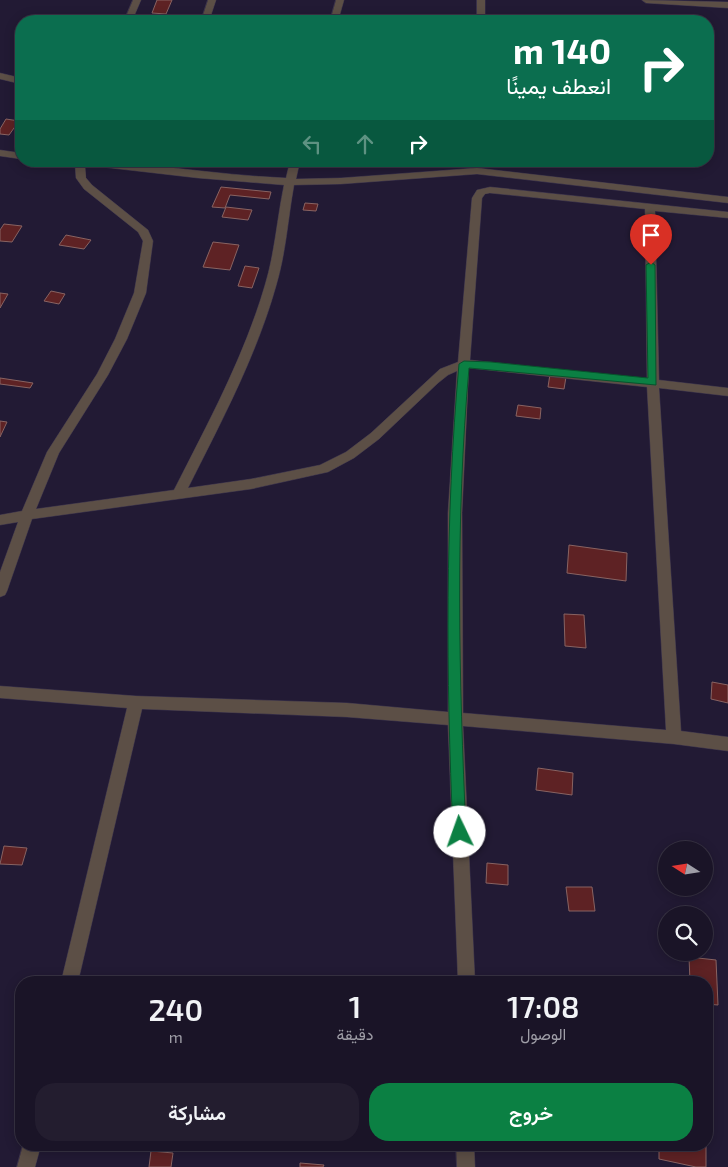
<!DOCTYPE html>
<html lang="ar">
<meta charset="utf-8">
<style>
body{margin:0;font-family:"Exo 2",Vazirmatn,sans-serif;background:#231d2f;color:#f1f3f6;direction:rtl;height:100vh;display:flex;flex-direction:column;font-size:19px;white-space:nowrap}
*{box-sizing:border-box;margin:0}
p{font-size:16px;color:#9f9ea7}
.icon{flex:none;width:28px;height:28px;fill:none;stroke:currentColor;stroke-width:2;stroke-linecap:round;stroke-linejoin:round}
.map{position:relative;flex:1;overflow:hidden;direction:ltr}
.sheet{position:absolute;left:15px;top:976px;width:698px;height:175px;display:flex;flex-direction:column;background:#1a1427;border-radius:20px;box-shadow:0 2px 12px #0003,0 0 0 1px #383344;direction:rtl}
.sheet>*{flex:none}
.top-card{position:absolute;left:15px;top:15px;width:699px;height:152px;border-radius:20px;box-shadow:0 2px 12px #0003,0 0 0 1px #383344;direction:rtl;background:#0b6e4f;color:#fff;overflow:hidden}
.needle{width:32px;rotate:282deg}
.tools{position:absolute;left:658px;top:841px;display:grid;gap:10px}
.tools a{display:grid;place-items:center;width:55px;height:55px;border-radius:50%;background:#1a1427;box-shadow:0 2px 12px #0003,0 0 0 1px #383344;font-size:25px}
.pin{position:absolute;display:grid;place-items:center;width:42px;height:42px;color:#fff;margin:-51px -21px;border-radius:50% 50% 50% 0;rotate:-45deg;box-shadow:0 0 5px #0007}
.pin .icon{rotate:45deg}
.me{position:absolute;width:55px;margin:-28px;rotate:357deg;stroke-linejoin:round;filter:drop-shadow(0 0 4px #0008)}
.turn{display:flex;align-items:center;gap:18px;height:105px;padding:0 20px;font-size:22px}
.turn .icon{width:65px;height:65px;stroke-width:2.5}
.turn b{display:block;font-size:35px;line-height:42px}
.lanes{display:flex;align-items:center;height:48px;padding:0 20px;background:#0003;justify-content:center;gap:25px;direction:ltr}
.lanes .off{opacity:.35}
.eta{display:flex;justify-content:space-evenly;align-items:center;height:85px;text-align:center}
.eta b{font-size:30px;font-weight:600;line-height:35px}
.cta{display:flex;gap:10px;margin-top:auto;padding:10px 20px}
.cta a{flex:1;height:58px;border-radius:20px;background:#0b8043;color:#fff;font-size:20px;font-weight:600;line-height:58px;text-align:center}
.cta a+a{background:#231d2f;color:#f1f3f6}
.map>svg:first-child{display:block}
</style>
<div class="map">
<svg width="728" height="1167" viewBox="0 0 728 1167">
<rect width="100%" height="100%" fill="#221a34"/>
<!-- building -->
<g fill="#5e2224" stroke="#886362">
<path d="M157,0H172L166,14L152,13Z"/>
<path d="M518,16L536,17V21H518Z"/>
<path d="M6,119L19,121L9,135L0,134V129Z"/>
<path d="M183,161H225L224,165Z"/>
<path d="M221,187L271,192L269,199L230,195L225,208L212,207Z"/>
<path d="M305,203L318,204L316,211L303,210Z"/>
<path d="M226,207L252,210L248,220L222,217Z"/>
<path d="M4,224L22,226L12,242L0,241V230Z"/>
<path d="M66,235L91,240L84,249L59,245Z"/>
<path d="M213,242L239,245L230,270L203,267Z"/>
<path d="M245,266L259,268L252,288L238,286Z"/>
<path d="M51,291L65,294L59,304L44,301Z"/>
<path d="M0,293L8,294L0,308Z"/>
<path d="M550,374L566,377L564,389L548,387Z"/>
<path d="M0,378L33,383L30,388L0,384Z"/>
<path d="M518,405L541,408L540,419L516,416Z"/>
<path d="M0,421L7,422L0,437Z"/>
<path d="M569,545L627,553L626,581L567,573Z"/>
<path d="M564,614L584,615L586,648L565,646Z"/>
<path d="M712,682L728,685V703L711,699Z"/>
<path d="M538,768L573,773L572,795L536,790Z"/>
<path d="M4,846L27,848L22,865L0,864Z"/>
<path d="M487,863L508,865V885L486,883Z"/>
<path d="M566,887H592L595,911H569Z"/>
<path d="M689,957L716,960L718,1005L706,1004V982H690Z"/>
<path d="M706,1119V1167H696L659,1159V1145H706Z"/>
<path d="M397,1145H418L417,1150L396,1147Z"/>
<path d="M151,1151L173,1153L171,1167H149Z"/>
<path d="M300,1163L324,1165L323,1167H300Z"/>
</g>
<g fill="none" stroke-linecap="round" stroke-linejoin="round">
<defs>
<g id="minor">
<path d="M133,0H141L132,21H124Z"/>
<path d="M208,0H216L209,21H201Z"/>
<path d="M336,0H344L338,21H330Z"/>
<rect x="477" y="0" width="8" height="21"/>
<path d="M642,0L728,2V8L646,3Z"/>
<path d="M0,73L21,78V84L0,79Z"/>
<path d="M0,150L21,153V159L0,156Z"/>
<path d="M69,161C141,161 213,175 286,178L290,161H300L296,179L341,178L477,168L728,197V203L477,174L341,184L294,185C288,218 286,253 276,286C256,357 221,422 188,488L251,479L320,465L346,452L371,433L440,369L458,362L472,198L477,190L490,187L728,212V218L655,211L659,380L728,388V396L659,388L681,731L728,737V751L674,744L463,726L475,982H458L448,725L347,717L142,709L78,982H61L127,708L0,698V686L136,696L347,703L448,712V513L457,371L448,375L438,383L379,439L354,458L328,472L251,489L32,519L7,591L5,595L0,597V572L18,522L0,525V515L22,511L47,452L97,374L115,339L134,293L143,241L138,232L84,189L76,178L75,164ZM85,165L198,178L284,185C277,218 275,252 265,285C244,357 208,423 174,490L36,509L59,453L108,375L127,339L146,293L153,241L148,230L92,185L86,178ZM490,193L645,209L647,379L470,360L482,198L485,194ZM469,368L647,387L666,730L463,713L462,513Z"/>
<path d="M23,1145H41L35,1167H17Z"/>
<path d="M456,1145H474L475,1167H457Z"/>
</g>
</defs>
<!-- minor casing -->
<use href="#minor" stroke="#3c344d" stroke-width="1"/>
<!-- minor -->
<use href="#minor" fill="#5c4f46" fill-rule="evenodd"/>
</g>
<!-- route -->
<path fill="#0b8043" stroke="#07532c" d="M651,262L655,265L656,385L469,368C455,522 459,678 466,832L464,836L460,838L455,836L453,832C446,676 445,519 459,364L464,361L491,362L648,378L646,265Z"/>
</svg>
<div class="tools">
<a><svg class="needle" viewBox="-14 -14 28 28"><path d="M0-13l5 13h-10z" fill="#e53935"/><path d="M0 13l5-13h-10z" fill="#9f9ea7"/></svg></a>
<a><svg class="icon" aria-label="search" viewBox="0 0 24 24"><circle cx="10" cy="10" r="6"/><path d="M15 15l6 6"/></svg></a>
</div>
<div class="pin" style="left:651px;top:265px;background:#d93025"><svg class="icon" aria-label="arrive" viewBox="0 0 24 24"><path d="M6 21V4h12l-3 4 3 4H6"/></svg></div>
<svg class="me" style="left:460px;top:832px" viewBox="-20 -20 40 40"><circle r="19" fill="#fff"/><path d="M0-13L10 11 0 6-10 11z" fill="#0b8043"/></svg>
<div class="top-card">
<div class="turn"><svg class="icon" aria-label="right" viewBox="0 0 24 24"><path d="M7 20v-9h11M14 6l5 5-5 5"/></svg><div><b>140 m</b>انعطف يمينًا</div></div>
<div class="lanes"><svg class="icon off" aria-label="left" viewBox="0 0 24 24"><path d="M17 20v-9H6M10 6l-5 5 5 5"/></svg><svg class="icon off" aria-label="ahead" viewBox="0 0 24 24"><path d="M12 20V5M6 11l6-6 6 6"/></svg><svg class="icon" aria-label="right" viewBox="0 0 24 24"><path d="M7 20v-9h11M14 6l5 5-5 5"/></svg></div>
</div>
<section class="sheet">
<div class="eta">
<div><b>17:08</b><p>الوصول</p></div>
<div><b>1</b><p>دقيقة</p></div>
<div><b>240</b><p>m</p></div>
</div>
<div class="cta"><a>خروج</a><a>مشاركة</a></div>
</section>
</div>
